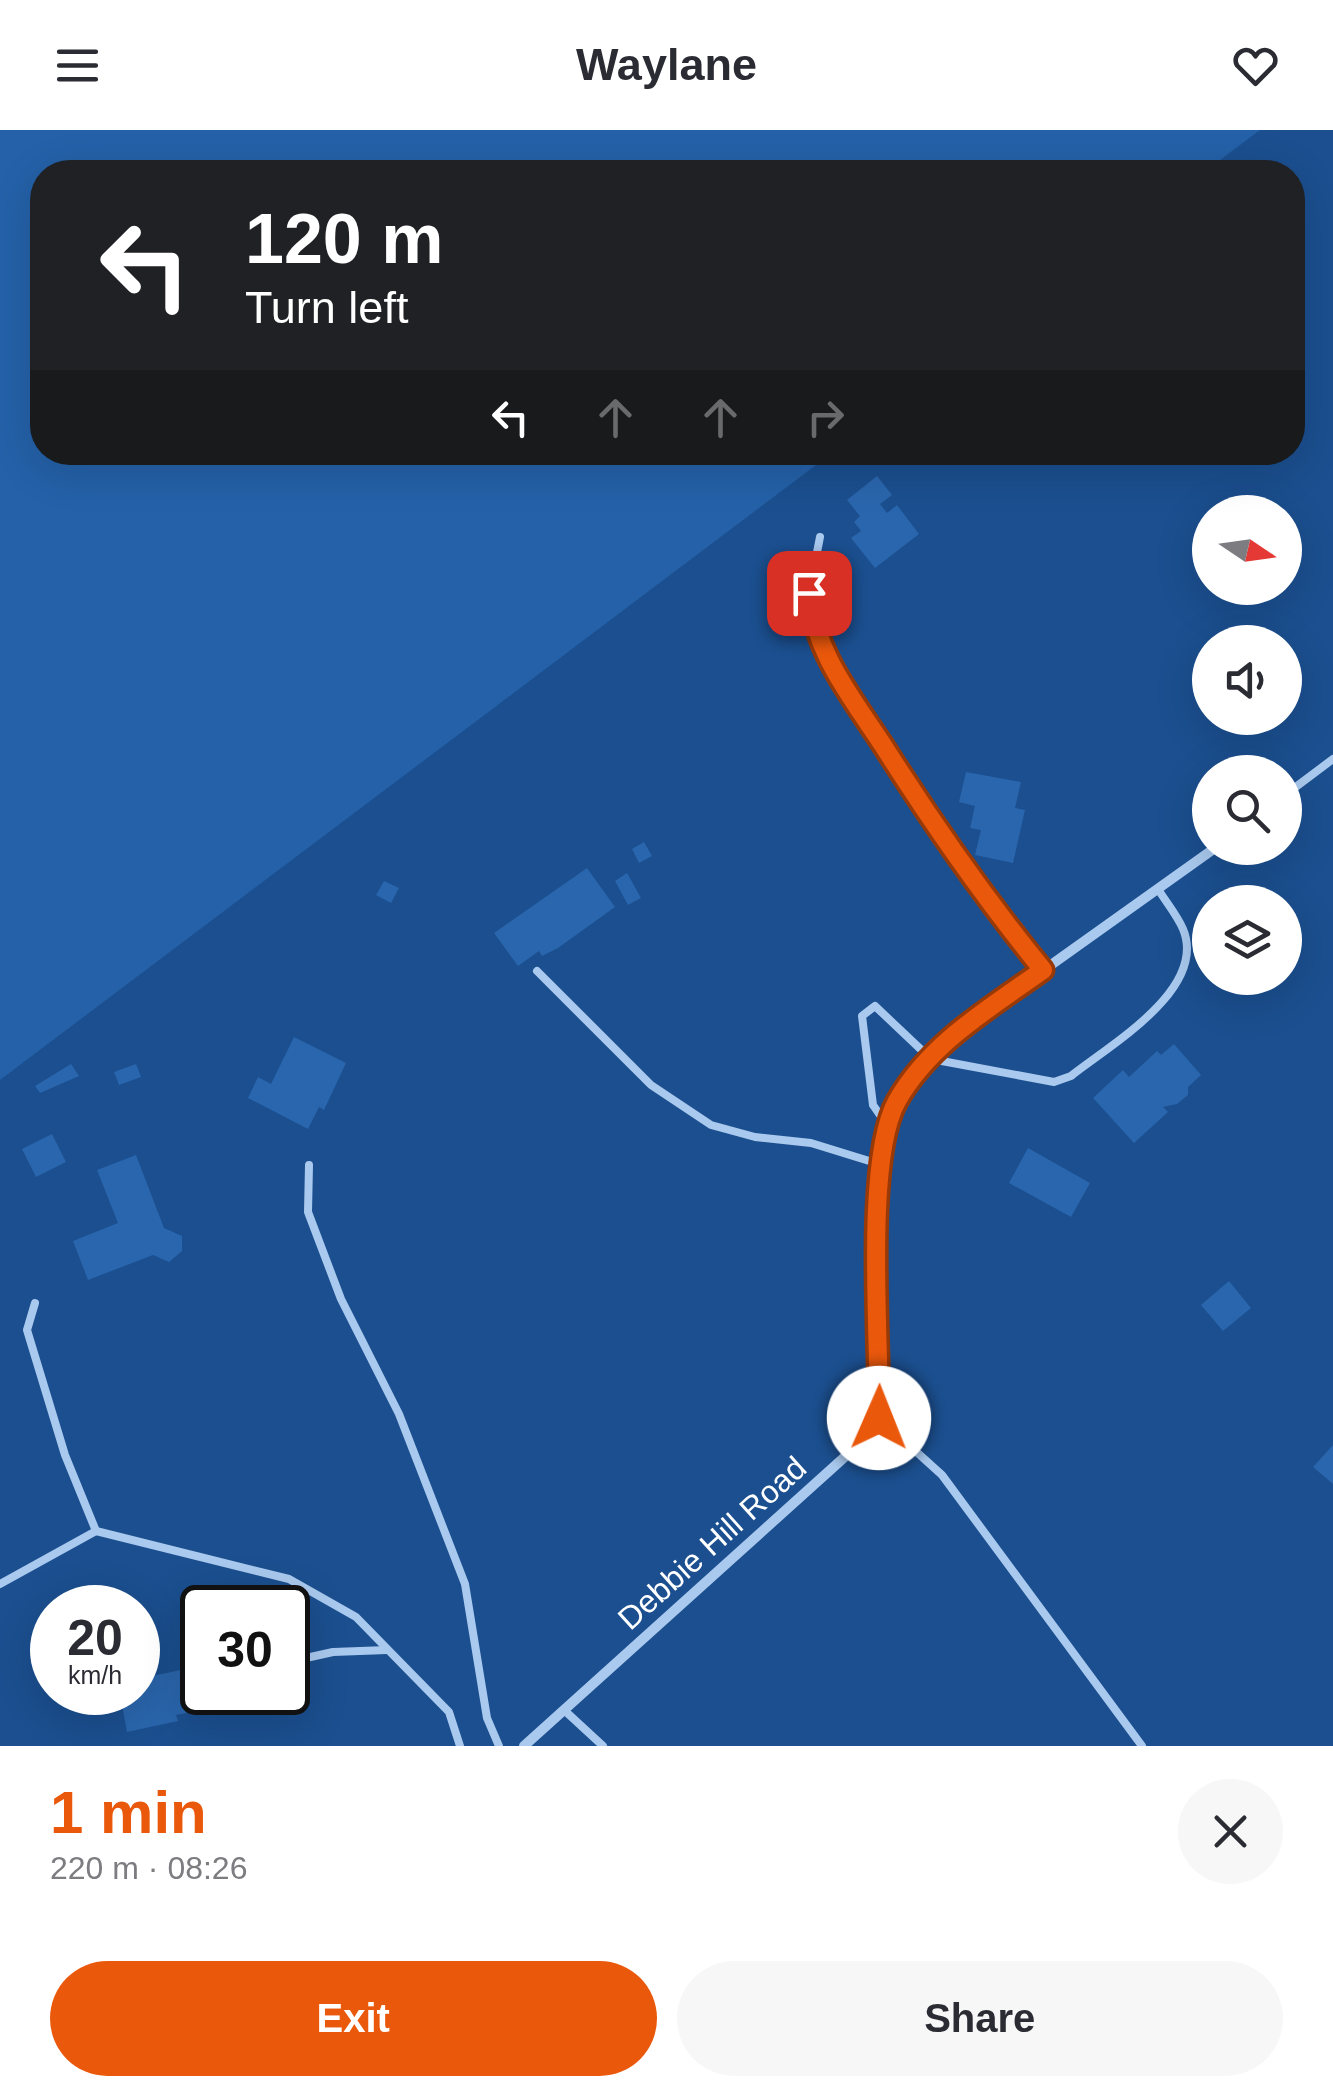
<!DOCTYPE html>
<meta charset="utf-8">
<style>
body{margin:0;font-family:Arial,sans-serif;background:#f7f7f7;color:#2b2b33;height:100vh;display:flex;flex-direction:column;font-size:38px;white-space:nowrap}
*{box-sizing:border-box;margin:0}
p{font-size:32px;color:#7c7c81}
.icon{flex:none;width:55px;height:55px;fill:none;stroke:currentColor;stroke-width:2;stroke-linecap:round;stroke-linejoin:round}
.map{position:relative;height:1616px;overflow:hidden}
.sheet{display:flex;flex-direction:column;background:#fff;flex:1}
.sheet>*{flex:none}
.hud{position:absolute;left:30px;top:30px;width:1275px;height:305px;border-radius:40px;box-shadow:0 10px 40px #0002;background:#202124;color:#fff;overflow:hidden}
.needle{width:65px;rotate:103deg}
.controls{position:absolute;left:1192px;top:365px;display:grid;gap:20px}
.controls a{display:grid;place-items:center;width:110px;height:110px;border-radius:50%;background:#fff;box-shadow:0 10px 40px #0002;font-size:50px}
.speed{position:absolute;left:30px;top:1455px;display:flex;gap:20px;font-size:50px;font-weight:700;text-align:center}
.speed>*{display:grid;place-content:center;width:130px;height:130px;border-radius:50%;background:#fff;box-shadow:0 10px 40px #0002;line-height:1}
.speed small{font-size:25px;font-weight:400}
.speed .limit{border:5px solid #111;border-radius:15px;background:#fff;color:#111}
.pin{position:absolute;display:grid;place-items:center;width:85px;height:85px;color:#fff;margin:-42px;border-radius:20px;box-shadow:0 5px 15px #0006}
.me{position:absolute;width:110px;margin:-55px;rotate:1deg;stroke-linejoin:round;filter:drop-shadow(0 0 8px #0008)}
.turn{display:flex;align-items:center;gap:35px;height:210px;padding:0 50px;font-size:45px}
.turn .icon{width:130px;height:130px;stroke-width:2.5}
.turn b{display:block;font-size:70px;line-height:85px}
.lanes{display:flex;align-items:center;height:95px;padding:0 50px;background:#0003;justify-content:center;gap:50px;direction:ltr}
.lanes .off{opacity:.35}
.round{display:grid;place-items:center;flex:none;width:105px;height:105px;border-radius:52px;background:#f7f7f7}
.head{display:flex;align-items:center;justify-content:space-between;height:170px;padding:0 50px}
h1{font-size:60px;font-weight:700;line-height:75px;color:#ea580c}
.primary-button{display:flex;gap:20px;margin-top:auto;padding:20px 50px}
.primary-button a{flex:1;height:115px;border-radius:60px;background:#ea580c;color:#fff;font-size:40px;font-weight:700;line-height:115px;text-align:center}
.primary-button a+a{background:#f7f7f7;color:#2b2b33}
header{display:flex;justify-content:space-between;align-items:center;height:130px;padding:0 50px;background:#fff;font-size:45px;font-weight:700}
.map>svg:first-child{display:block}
</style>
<header><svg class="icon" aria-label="menu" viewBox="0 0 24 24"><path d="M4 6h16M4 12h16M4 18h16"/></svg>Waylane<svg class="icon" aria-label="heart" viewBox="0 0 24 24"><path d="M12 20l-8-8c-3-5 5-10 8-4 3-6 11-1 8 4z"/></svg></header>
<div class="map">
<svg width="1333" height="1616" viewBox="0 0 1333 1616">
<rect width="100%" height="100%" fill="#1b4f8f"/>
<!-- green -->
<path fill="#2461a8" d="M0,0H1260L1204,42H42V322L832,323L0,950Z"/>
<!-- building -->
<g fill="#2a66ad">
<path d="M877,346L892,365L880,374L887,383L897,375L919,404L875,438L851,408L861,401L854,392L860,386L847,370Z"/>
<path d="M966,642L1021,652L1015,678L1025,680L1013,733L975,725L981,700L970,698L975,676L959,672Z"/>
<path d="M644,712L652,726L639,733L632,719Z"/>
<path d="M587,738L615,777L558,818L542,826L539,821L518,836L494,803Z"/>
<path d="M627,743L641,768L628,775L615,751Z"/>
<path d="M384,751L399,758L391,773L376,765Z"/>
<path d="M294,907L346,933L324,980L319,977L308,999L248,968L258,947L271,954Z"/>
<path d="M1174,914L1201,945L1188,957V965L1177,974L1163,977L1168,982L1134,1013L1093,968L1123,940L1129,947L1157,921L1161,925Z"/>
<path d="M71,934L79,946L40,963L35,956Z"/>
<path d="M136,934L141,947L119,955L114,942Z"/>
<path d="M52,1004L66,1032L36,1047L22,1019Z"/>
<path d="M1028,1018L1090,1053L1071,1087L1009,1053Z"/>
<path d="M136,1025L164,1098L182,1106V1121L169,1132L153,1125L88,1150L73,1111L118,1093L97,1040Z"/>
<path d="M1229,1151L1251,1178L1223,1201L1201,1175Z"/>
<path d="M1333,1315V1354L1313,1337Z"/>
<path d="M202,1528V1562H248L250,1570L176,1585L178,1591L127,1602L122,1574L99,1579L96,1562H138V1549L200,1536L198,1529Z"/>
</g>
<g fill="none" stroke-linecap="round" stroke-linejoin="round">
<!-- lane -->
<g stroke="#a9c9ee" stroke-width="8">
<path d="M820,407L809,463L812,489L825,527L933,697L1043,841"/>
<path d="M1285,665L1333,629"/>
<path d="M537,841L651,955L711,995L755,1007L811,1013L879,1034"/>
<path d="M889,998L873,975L862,886L875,876L931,929L1054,952L1071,946C1110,915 1208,859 1183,799C1177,785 1166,772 1158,759"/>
<path d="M309,1035L308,1082L341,1169L399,1284L465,1454L487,1588L499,1616"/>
<path d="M35,1173L27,1200L65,1325L96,1401L289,1449L356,1487L449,1582L460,1616"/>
<path d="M879,1288L942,1345L1142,1616"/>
<path d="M0,1454L96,1401"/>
<path d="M288,1532L333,1522L387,1520"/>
<path d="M564,1580L603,1616"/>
</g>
<!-- street -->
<path stroke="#a9c9ee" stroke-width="10" d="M524,1616L848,1324L879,1288V1034L896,973L947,909L1215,718"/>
</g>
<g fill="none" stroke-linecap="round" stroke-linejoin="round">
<defs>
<path id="route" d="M809,463C815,525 854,570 886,620C935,697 986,770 1043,840C990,878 930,913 897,971C864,1030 880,1214 879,1288"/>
</defs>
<!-- route casing -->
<use href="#route" stroke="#983908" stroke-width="25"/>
<!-- route -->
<use href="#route" stroke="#ea580c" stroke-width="18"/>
</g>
<g text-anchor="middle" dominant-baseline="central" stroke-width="10" stroke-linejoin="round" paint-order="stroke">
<!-- street labels -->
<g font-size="32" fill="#fff" stroke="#1b4f8f">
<text transform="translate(712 1413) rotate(-42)">Debbie Hill Road</text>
</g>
</g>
</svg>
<div class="controls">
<a><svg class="needle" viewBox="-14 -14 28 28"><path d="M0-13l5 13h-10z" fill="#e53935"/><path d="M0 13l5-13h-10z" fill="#7c7c81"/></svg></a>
<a><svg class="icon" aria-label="sound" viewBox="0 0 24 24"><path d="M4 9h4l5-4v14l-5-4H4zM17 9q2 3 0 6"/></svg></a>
<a><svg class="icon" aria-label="search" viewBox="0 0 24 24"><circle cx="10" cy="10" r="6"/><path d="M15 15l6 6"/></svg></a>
<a><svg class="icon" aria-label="layers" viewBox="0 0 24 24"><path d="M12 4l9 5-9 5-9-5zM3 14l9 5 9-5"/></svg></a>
</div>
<div class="speed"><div>20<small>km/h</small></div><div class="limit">30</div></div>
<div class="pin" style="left:809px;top:463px;background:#d93025"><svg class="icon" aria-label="arrive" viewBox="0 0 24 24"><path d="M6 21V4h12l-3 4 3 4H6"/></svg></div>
<svg class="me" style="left:879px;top:1288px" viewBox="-20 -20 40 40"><circle r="19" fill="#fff"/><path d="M0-13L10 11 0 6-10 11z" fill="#ea580c"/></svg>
<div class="hud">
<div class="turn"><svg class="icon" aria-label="left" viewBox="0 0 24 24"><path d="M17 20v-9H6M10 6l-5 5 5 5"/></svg><div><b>120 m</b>Turn left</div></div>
<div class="lanes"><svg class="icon" aria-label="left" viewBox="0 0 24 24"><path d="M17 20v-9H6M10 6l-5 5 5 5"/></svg><svg class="icon off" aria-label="ahead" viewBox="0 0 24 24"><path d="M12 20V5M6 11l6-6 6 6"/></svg><svg class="icon off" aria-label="ahead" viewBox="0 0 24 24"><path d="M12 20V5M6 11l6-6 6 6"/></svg><svg class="icon off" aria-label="right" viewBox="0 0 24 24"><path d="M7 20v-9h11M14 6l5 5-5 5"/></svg></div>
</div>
</div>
<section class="sheet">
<div class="head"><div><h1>1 min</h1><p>220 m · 08:26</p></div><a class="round"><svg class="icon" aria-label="close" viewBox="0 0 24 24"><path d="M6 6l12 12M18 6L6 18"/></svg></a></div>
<div class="primary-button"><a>Exit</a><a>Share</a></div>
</section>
